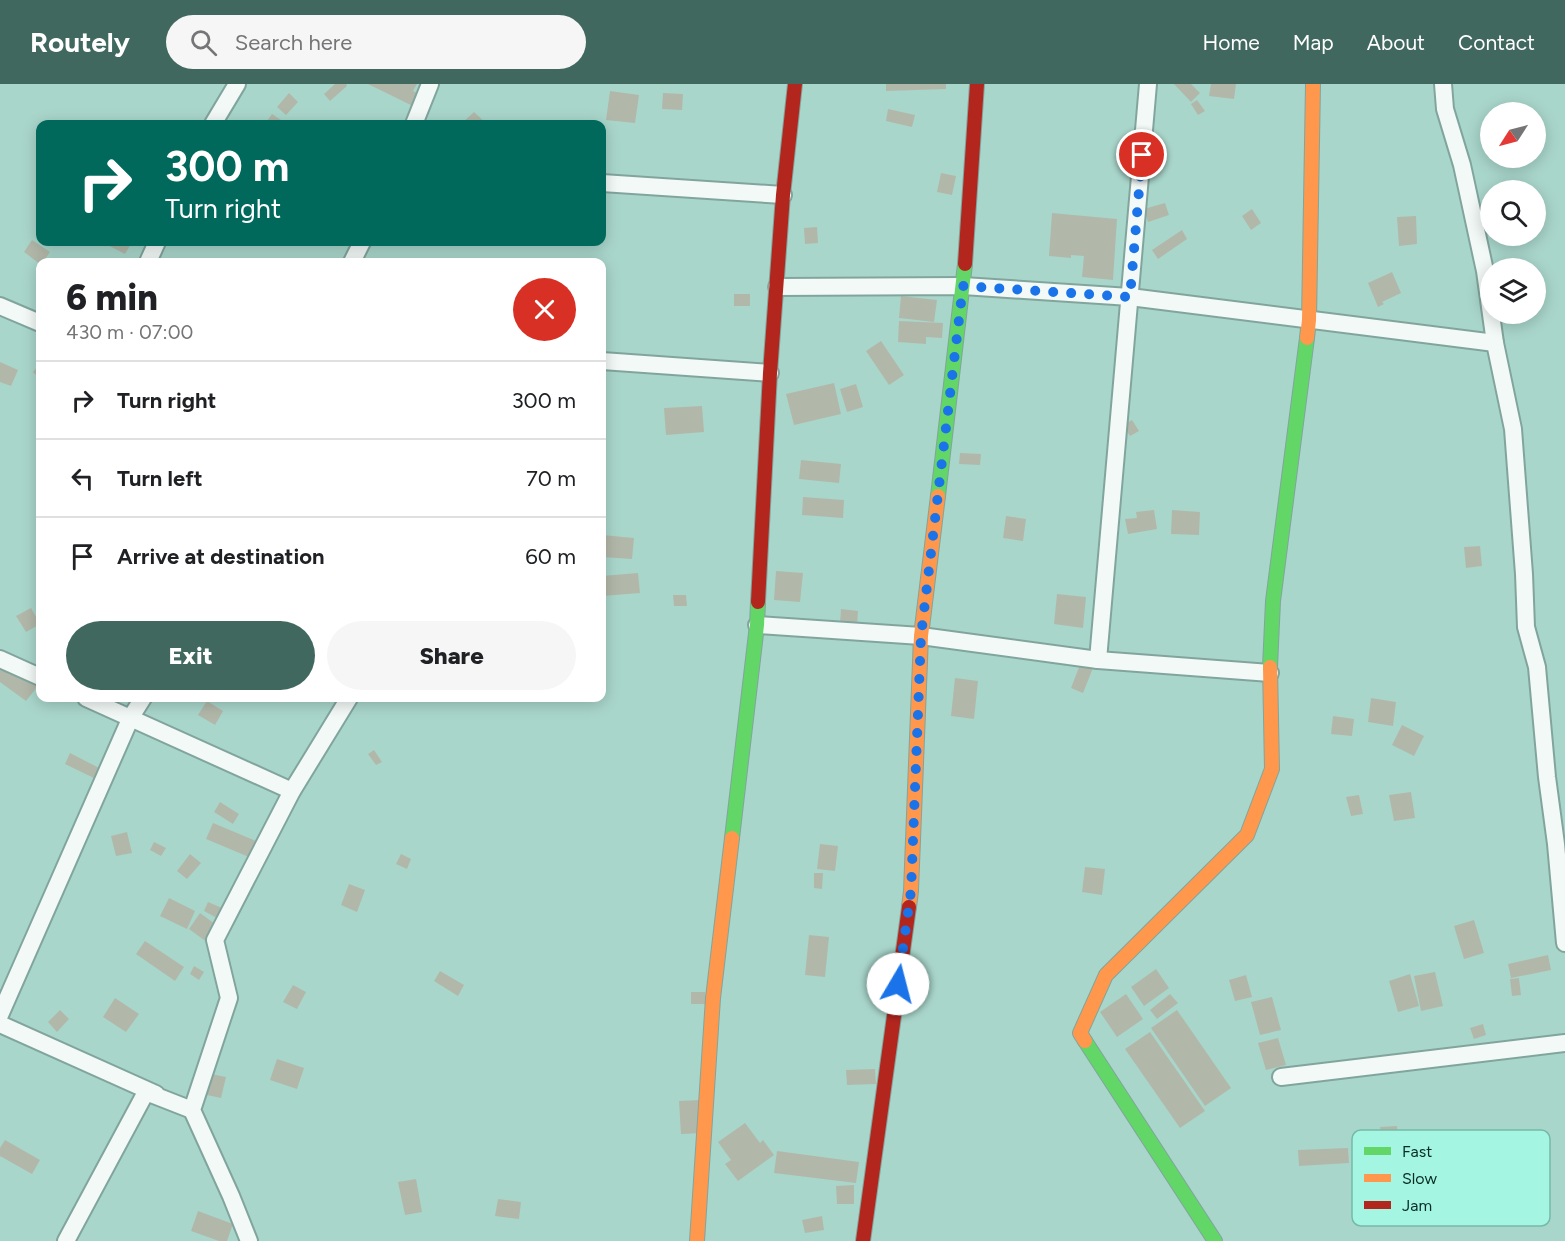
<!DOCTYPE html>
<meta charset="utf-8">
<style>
body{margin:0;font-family:Figtree,sans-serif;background:#f6f6f6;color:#202124;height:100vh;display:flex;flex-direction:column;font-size:22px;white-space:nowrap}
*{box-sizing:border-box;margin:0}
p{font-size:20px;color:#757577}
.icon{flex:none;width:33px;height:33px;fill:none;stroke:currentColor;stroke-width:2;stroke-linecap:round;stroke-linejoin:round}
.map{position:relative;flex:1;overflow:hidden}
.panel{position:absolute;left:36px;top:174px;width:570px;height:444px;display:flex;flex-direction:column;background:#fff;border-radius:12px;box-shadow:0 3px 15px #0003}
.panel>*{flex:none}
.hud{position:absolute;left:36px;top:36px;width:570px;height:126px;border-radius:12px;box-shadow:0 3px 15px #0003;background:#00695c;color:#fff;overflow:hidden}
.needle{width:39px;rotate:234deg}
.fabs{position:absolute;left:1480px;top:18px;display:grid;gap:12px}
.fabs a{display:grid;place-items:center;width:66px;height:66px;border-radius:50%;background:#fff;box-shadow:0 3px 15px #0003;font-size:30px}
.pin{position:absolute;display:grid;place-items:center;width:51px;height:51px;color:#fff;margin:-26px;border:3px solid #fff;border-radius:50%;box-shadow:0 2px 6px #0007}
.me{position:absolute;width:66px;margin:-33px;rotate:8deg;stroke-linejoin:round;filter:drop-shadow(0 0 4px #0008)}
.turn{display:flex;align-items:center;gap:21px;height:126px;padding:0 30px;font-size:27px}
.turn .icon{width:78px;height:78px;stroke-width:2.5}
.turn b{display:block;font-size:42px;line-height:51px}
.round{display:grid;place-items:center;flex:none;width:63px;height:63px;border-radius:32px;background:#f6f6f6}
.headline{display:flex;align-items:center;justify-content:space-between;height:102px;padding:0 30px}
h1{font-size:36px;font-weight:800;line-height:45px}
.action{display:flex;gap:12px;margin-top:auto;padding:12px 30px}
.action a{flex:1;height:69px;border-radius:36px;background:#40685f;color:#fff;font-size:24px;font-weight:800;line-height:69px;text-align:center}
.action a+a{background:#f6f6f6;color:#202124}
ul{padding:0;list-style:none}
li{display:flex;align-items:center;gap:18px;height:78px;padding:0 30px;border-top:2px solid #e0e0e0}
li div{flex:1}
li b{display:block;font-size:22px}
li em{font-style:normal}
header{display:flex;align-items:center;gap:36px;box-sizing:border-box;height:84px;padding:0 30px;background:#40685f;color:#fff}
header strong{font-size:28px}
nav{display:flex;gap:33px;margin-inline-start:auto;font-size:21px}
.search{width:420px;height:54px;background:#f6f6f6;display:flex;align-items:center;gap:15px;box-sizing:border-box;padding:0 21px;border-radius:33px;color:#757577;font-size:22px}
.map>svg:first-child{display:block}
</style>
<header>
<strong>Routely</strong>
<div class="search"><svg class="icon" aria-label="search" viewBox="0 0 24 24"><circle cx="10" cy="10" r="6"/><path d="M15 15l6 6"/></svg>Search here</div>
<nav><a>Home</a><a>Map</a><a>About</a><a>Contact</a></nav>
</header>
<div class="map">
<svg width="1565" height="1157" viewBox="0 0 1565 1157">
<rect width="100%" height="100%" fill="#a9d6cb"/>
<!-- building -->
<g fill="#b2b8a9">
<path d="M335,0H346L347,2L330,17L324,10Z"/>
<path d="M368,0H417L413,7L430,15L425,28Z"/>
<path d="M886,0H946V5L886,7Z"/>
<path d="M1174,0H1191L1200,9L1191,18Z"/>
<path d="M1211,0H1236L1234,15L1209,12Z"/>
<path d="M610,7L639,11L635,39L606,36Z"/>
<path d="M289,9L298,18L286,31L277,23Z"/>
<path d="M663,9L683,10L682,26L662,25Z"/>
<path d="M1197,16L1205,27L1198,31L1191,20Z"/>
<path d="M888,25L915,31L912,43L886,37Z"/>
<path d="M474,28L487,40H461Z"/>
<path d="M272,30L287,40H271L267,37Z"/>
<path d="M941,89L956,92L952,111L937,108Z"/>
<path d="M1165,119L1169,131L1148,138L1144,125Z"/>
<path d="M1252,125L1261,139L1251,146L1242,132Z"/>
<path d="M1052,129L1117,135L1113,196L1082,193L1084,172L1071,171V174L1049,172Z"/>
<path d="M1416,132L1417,160L1399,162L1397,133Z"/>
<path d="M817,143L818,159L805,160L804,144Z"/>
<path d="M1182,146L1187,155L1158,175L1152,166Z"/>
<path d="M32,156L50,168L43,178H40V180L24,168Z"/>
<path d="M102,158H132L125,170Z"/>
<path d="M1392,188L1401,209L1382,218L1384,220L1378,223L1368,199Z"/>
<rect x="734" y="210" width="16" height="12"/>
<path d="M901,212L937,216L934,238L899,234Z"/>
<path d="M899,237L943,239L942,254L926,253V260L898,258Z"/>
<path d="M881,257L904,291L889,301L866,267Z"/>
<path d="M0,278L18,286L11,302L0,298Z"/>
<path d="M40,280V295L33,288Z"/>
<path d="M834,299L841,330L794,341L786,310Z"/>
<path d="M856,300L863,323L847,328L840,305Z"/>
<path d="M702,322L704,348L666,351L664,324Z"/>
<path d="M1132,336L1139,347L1130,352L1123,341Z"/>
<path d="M960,369L981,370L980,381L959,380Z"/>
<path d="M801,376L841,380L839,399L799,395Z"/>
<path d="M803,413L844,416L843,434L802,431Z"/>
<path d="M1154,426L1157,445L1128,450L1125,435L1137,434L1136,428Z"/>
<path d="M1172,426L1200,428L1199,451L1171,450Z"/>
<path d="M1006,432L1026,435L1023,457L1003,454Z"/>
<path d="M602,451L634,454L632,475L602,473Z"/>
<path d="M1480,462L1482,482L1466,484L1464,463Z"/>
<path d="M776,487L803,489L800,518L774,516Z"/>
<path d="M638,489L640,509L602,512V492Z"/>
<path d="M1057,510L1086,513L1083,544L1054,540Z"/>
<path d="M673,511H686L687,522H674Z"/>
<path d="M31,524L40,540L26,548L16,532Z"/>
<path d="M841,525L858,527L857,541L840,540Z"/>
<path d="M1081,578L1093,584L1083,609L1071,604Z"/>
<path d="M0,579L40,599L26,617L0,598Z"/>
<path d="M955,594L978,597L974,635L951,632Z"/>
<path d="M1371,614L1396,618L1393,642L1368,638Z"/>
<path d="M207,617L223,627L215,641L198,631Z"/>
<path d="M1333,632L1354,635L1352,652L1331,650Z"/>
<path d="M1402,641L1424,652L1414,672L1392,661Z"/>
<path d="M374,666L382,678L376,681L368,670Z"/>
<path d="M70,669L107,688L102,698L65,680Z"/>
<path d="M1411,708L1415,734L1394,737L1389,711Z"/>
<path d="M1359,711L1363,730L1351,732L1346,713Z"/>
<path d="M220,718L239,730L233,740L214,728Z"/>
<path d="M213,739L268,762L261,778L206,755Z"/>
<path d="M127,748L132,769L116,772L111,752Z"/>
<path d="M154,758L166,764L161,772L150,766Z"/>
<path d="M820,760L838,762L835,787L817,785Z"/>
<path d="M190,770L201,779L187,795L177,787Z"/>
<path d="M401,770L411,775L407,785L396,780Z"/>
<path d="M1085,783L1105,785L1102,811L1082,808Z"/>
<path d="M814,789H823L822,805L814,804Z"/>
<path d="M349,800L365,806L357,828L341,821Z"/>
<path d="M169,814L195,827L187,845L160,832Z"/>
<path d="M208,818L222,824L217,834L204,827Z"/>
<path d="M200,829L226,848L215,864L189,845Z"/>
<path d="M1474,836L1484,869L1464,875L1454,842Z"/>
<path d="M809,851L829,853L825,893L805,891Z"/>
<path d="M145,857L184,883L175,897L136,870Z"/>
<path d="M1548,871L1551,886L1511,894L1508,880Z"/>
<path d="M194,882L204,888L199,896L190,890Z"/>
<path d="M1156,885L1169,904L1144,922L1131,903Z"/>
<path d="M440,887L464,901L458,912L434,897Z"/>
<path d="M1435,888L1443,922L1421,927L1414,892Z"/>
<path d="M1410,890L1419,922L1398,928L1389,897Z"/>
<path d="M1246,891L1252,913L1235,917L1229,896Z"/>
<path d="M1519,894L1521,911L1512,912L1510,895Z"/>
<path d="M293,901L306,908L297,925L283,918Z"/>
<rect x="691" y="908" width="14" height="12"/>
<path d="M1126,910L1143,935L1117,953L1100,928Z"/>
<path d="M1170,910L1178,919L1157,935L1150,926Z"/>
<path d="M1272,913L1281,946L1260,951L1251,918Z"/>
<path d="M115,914L139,930L126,948L103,933Z"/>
<path d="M60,926L69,935L57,948L48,938Z"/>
<path d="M1177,926L1231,1004L1205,1022L1151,944Z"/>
<path d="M1483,940L1486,951L1474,955L1470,944Z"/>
<path d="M1150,948L1205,1027L1180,1044L1125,965Z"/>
<path d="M1278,954L1286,981L1266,986L1258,959Z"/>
<path d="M277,975L304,984L297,1005L270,996Z"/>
<path d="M875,985L876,1000L847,1001L846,986Z"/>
<path d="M211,990L226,993L221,1014L207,1011Z"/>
<path d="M700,1016L702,1049L681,1050L679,1017Z"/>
<path d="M745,1039L760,1059L763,1056L774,1071L738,1097L725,1080L731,1076L718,1058Z"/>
<path d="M1397,1042L1399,1068L1383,1069L1380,1043Z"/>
<path d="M5,1056L40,1076L32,1090L0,1072V1064Z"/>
<path d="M1348,1064L1349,1079L1299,1082L1298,1066Z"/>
<path d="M777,1067L859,1078L856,1099L774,1089Z"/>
<path d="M416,1095L422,1128L405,1131L398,1098Z"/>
<path d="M854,1101V1120H837L836,1102Z"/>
<path d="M498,1115L521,1118L519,1135L495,1132Z"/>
<path d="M198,1127L233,1140L227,1157H219L191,1147Z"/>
<path d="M822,1132L824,1146L805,1149L802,1136Z"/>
</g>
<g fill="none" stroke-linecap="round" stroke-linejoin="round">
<defs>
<g id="street">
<path d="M1443,0L1445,25L1462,81L1485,187L1495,259L1513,345L1524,490L1526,543L1537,583L1547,693L1556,760L1565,859"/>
<path d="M213,40L237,0"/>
<path d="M414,40L430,0"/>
<path d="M602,99L783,111"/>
<path d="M148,178L157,158"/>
<path d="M352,178L362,158"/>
<path d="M777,203L963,202L1130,213L1495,259"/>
<path d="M0,222L40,239"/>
<path d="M602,277L770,289"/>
<path d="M757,541L921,552L1098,576L1270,589"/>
<path d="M0,575L40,593"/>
<path d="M1098,576L1148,0"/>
<path d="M86,614L292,707"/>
<path d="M0,931L131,633L143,614"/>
<path d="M0,940L156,1010"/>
<path d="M1281,993L1565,959"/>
<path d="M66,1157L146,1008L192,1026"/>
<path d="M249,1157L231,1112L192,1026L229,914L215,856L292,707L349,614"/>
</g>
<g id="fast">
<path d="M938,412L965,180"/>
<path d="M1270,583L1273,517L1307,254"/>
<path d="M732,754L757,541L758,518"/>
<path d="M1085,957L1215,1157"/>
</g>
<g id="slow">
<path d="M1307,254L1309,236L1313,0"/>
<path d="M909,823L911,807L921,552L938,412"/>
<path d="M1085,957L1080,949L1106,891L1247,751L1272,685L1270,583"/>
<path d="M697,1157L713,914L732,754"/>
</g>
<g id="jam">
<path d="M965,180L977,0"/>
<path d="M758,518L770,289L783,111L795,0"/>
<path d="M863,1157L909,823"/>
</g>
</defs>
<!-- street casing -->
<use href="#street" stroke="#81a59d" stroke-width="20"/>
<!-- fast casing -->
<use href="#fast" stroke="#81a59d" stroke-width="16"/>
<!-- slow casing -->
<use href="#slow" stroke="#81a59d" stroke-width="16"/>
<!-- jam casing -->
<use href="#jam" stroke="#81a59d" stroke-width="16"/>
<!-- street -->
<use href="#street" stroke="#f2f9f7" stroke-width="16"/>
<!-- fast -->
<use href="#fast" stroke="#63d668" stroke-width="14"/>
<!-- slow -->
<use href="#slow" stroke="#ff974d" stroke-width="14"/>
<!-- jam -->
<use href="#jam" stroke="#b3261e" stroke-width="14"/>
</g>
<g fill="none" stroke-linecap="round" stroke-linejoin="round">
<!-- route -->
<path stroke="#1a73e8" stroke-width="10" stroke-dasharray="0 18" d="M898,900L911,807L921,552L963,202L1130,213L1142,71"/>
</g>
<!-- legend -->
<rect x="1352" y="1046" width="198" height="96" rx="9" fill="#a4f6e2" stroke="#75b9a9" stroke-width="1.5"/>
<rect x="1364" y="1063" width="27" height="8" fill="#63d668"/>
<rect x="1364" y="1090" width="27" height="8" fill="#ff974d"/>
<rect x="1364" y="1117" width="27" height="8" fill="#b3261e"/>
<g font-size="16" fill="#082c25">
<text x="1402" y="1073">Fast</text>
<text x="1402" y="1100">Slow</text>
<text x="1402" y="1127">Jam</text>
</g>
</svg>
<div class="fabs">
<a><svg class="needle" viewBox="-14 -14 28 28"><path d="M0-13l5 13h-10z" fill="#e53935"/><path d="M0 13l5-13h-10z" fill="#757577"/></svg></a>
<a><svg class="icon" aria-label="search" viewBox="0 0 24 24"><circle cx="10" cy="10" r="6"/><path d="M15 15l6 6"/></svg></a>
<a><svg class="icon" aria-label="layers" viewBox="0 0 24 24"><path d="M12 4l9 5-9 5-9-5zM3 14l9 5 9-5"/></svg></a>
</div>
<div class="pin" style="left:1142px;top:71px;background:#d93025"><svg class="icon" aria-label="arrive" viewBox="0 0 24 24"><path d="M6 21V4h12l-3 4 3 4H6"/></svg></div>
<svg class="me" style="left:898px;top:900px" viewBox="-20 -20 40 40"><circle r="19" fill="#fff"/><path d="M0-13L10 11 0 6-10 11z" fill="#1a73e8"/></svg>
<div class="hud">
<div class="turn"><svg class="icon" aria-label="right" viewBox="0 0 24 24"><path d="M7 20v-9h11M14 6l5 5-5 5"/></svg><div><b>300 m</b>Turn right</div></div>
</div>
<section class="panel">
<div class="headline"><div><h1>6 min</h1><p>430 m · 07:00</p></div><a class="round" style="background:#d93025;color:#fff"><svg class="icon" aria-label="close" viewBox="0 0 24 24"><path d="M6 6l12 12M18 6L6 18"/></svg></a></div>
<ul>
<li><svg class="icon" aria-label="right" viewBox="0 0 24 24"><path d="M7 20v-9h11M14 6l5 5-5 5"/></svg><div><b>Turn right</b></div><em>300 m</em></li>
<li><svg class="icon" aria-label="left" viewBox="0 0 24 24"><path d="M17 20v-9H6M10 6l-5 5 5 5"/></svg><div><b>Turn left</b></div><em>70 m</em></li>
<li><svg class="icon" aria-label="arrive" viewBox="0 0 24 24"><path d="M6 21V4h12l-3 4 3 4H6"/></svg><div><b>Arrive at destination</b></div><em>60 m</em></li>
</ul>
<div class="action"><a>Exit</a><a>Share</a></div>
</section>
</div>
